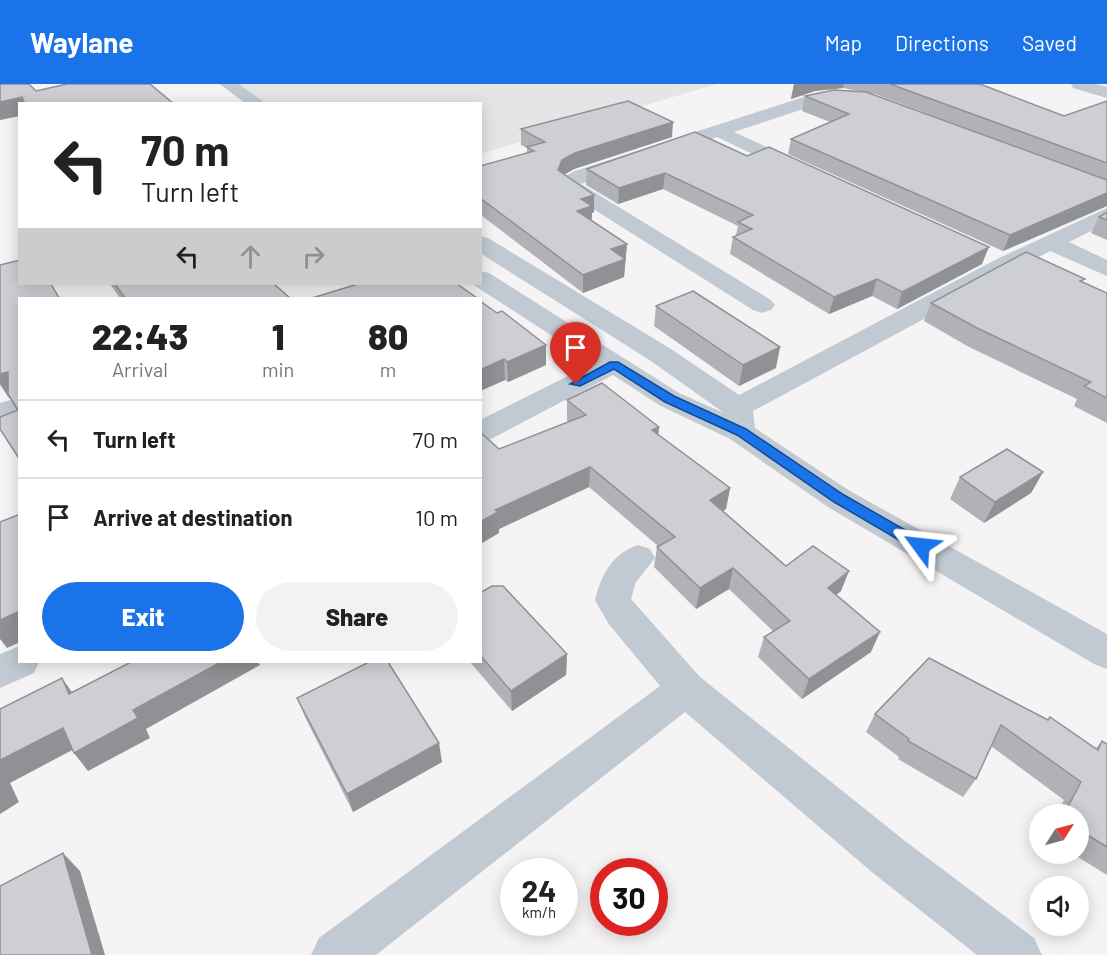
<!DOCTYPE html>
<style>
body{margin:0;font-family:Barlow,sans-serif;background:#f2f2f2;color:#222;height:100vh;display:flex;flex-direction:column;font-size:22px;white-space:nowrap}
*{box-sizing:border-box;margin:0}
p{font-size:20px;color:#767676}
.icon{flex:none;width:33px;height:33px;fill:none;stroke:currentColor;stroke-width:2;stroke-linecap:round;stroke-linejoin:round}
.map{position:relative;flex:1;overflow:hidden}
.sheet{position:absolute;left:18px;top:213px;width:464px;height:366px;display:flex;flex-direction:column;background:#fff;border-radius:0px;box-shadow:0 3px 15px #0003}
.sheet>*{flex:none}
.hud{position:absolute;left:18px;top:18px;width:464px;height:183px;border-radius:0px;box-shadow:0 3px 15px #0003;background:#fff;color:#222;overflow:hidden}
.needle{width:39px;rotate:54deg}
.tools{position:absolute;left:1029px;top:720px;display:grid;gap:12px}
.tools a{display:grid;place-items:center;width:60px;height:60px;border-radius:50%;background:#fff;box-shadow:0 3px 15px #0003;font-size:30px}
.speed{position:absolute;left:500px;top:774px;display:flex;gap:12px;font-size:30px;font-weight:700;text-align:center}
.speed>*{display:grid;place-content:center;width:78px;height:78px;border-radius:50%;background:#fff;box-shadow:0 3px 15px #0003;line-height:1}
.speed small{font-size:15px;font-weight:400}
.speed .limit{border:9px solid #d22;background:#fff;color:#111}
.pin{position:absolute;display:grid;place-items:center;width:51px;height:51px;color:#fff;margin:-62px -26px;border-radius:50% 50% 50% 0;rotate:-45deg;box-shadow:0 0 6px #0007}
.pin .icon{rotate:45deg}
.me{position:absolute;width:66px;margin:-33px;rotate:300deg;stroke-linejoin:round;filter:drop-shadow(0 0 4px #0008)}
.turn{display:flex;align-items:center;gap:21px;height:126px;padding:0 24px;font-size:27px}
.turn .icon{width:78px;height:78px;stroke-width:2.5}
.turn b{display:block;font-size:42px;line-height:51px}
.lanes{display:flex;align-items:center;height:57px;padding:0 24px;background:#0003;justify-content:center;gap:30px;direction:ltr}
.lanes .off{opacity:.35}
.eta{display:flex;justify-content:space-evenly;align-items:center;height:102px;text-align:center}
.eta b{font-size:36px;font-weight:800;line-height:42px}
.cta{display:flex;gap:12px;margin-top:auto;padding:12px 24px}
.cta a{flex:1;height:69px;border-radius:36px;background:#1a73e8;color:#fff;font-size:24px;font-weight:800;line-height:69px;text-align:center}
.cta a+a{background:#f2f2f2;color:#222}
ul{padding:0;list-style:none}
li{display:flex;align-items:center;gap:18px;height:78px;padding:0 24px;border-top:2px solid #e0e0e0}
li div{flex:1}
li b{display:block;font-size:22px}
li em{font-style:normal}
header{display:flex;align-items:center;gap:36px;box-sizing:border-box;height:84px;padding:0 30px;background:#1a73e8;color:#fff}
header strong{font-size:28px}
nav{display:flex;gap:33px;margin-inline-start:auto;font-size:21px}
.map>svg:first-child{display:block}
</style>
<header>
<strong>Waylane</strong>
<nav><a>Map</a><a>Directions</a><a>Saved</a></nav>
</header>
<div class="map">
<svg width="1107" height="871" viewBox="0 0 1107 871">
<rect width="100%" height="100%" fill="#f5f3f3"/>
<!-- education -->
<path fill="#e6e4e5" d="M232,0H717L480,70V20L263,19Z"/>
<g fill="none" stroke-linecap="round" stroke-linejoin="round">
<!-- minor -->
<g fill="#c1cad2" fill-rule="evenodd">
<path d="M220,0H239L266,20H246Z"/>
<path d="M1071,0H1096L1107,3V14L1073,4Z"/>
<path d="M846,7L855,12L852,16L824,18L734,48L808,82L811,86L808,90H794L717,53L581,100L771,216L775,221L771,226L762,229L753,226L568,109L560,101L564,93L575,87L816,9Z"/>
<path d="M1107,124V139L1069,158L1107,176V192L1050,167L753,327L755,344L850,407L1107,550V585L1094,580L828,423L730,355L659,321L613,291L491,355L480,358V336L594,279L472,200H480V187L489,189L679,309L724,329L651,277L480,169V152L488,154L671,265L739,311L997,175Z"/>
<path d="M20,313V332L0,338V319Z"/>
<path d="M638,461L650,465L655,474L636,498L631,515L700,593L905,757L1034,854L1042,871H977L873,789L685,628L376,871H311L319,854L660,602L608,539L595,516C601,491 613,469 638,461Z"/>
<path d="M20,562V578H39L34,589L0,604V570Z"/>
</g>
</g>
<!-- wall -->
<g fill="#b0b2b7" fill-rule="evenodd">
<path d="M794,0H980L1064,32L1107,17V122L1003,167L788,70L791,55L830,38L802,27L805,12L863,8L843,4L815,7L791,15ZM869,9L875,10L987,52Z"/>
<path d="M521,45L672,53L574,85L565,90L594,111V128L592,129V137L627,160L624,193L583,209L481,131H480V82L527,69V64L521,61Z"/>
<path d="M695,48L982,180L897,225L872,212L829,230L730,170L733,153L736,151L738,142L663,105L618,120L586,101L587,85Z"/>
<path d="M1107,128V156L1091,149L1099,133Z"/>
<path d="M0,181L20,214V377L0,345L17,326L10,314H9L0,301Z"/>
<path d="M1083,198L1107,209V339L1074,322L1077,315L969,263L924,237L931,219Z"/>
<path d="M110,200H274L290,214H120Z"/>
<path d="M480,217L497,229L546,261V281L508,298L505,296L480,307Z"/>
<path d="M656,222L776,284L739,302L654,242Z"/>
<path d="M567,316L659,343L658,351L730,404L726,425L723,427L786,482L841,507L836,511L871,568L802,615L758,573L764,553L773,547L729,505L696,525L654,483L657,463L658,462L589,403L499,445V449L480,460V348L499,365L568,338L567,336Z"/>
<path d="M1043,388L1031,409L984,439L950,415L960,393Z"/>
<path d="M480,509L567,570L566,591L512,627L470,578H480Z"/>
<path d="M929,574L1096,664L1102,657L1107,660V791L1073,770H1078V730H1057L1064,716L991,662L976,695L963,713L898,675L899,673L866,648L875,630Z"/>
<path d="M297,614L442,678L353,728L305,633Z"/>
</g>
<!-- shaded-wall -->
<g fill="#909195">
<path d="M794,0H844L843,4L815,7L791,15Z"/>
<path d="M22,13L25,20H20V32L0,36V18Z"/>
<path d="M673,38L672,53L574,85L562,92L558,86L562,76L575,69Z"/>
<path d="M665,89L663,105L618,120L619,104Z"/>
<path d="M1107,109V122L1003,167L1010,151Z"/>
<path d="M594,111V128L592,129L591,139L577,127L581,115Z"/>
<path d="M627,160L624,193L583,209V191L611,165Z"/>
<path d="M989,163L982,180L897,225L902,208Z"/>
<path d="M877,195L872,212L829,230L834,213Z"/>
<path d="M546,261V281L508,298L507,278Z"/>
<path d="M780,263L776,284L739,302L743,281Z"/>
<path d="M504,275L505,296L480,307V286Z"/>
<path d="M8,288L20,312L9,314L0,299V290Z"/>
<path d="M659,343L657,363L652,346Z"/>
<path d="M590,383L589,403L499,445V449L480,460V438L495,426Z"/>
<path d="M1043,388L1031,409L984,439L995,418Z"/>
<path d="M730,404L726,425L707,437L710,416Z"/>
<path d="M733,484L729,505L696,525L700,504Z"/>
<path d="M849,487L841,507L820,524L828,504Z"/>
<path d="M20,527V558L7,564L0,555V536Z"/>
<path d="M880,548L871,568L802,615L809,595Z"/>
<path d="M567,570L566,591L512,627L511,607Z"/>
<path d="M221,578H258L260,581L146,645L150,654L88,687L74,669L133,626Z"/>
<path d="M62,594L76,614L69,610Z"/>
<path d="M63,644L78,663L10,699L19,718L0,730V676Z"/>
<path d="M439,659L442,678L353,728L347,710Z"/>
<path d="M63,769L80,787L105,871H92Z"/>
</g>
<!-- building -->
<g fill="#cdcfd5" stroke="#909195" stroke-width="1.5">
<path d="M0,0H29L36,7L67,0H150L174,20H25L22,13L0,18Z"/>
<path d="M890,0H980L1064,32L1107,17V79Z"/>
<path d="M834,6L866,8L1107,96V109L1010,151L791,55L849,30L805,12Z"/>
<path d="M628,17L673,38L575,69L562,76L558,86L594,111L581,115L592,122L577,127L627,160L611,165L625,175L583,191L480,114V82L534,67L527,63L545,58L521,45Z"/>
<path d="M695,48L747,72L769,63L989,163L902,208L877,195L834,213L733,153L752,145L738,138L753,131L665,89L619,104L587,85Z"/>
<path d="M1107,128V136L1099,133Z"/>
<path d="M1026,168L1085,195L1080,197L1107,209V314L1084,302L1091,298L977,244L931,219Z"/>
<path d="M20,176V200H51L59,214H20V376L0,345V333L18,326L8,310V288L0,290V181Z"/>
<path d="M115,200H274L290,214H125Z"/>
<path d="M358,200H457L477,214H312Z"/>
<path d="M693,207L780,263L743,281L656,222Z"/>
<path d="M480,217L497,229L502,227L546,261L507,278L504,275L480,286Z"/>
<path d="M602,299L659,343L652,346L730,404L710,416L786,482L813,462L849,487L828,504L880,548L809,595L764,553L790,537L733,484L700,504L657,463L675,453L590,383L495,426L498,428L480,438V348L499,365L586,331L567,316Z"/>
<path d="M1007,365L1043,388L995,418L960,393Z"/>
<path d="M20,430V527L0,536V438Z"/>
<path d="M492,502H503L567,570L511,607L480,571V509Z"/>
<path d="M929,574L1048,636L1050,633L1098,666L1102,657L1107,660V763L1078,745V730H1064L1081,698L1001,641L976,695L908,657L909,655L875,630Z"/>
<path d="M131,578H221L133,626L138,634L74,669L63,644L0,676V625L62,594L69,610Z"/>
<path d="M369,578H388L439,659L347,710L297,614Z"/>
<path d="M63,769L92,871H0V802Z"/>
</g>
<!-- route -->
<path fill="#1a73e8" stroke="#114b97" stroke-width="1.5" d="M610,278H618L674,312L746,345L844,411L926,458V466H916L834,418L737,351L665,318L614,285L580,302L570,300Z"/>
</svg>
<div class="tools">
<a><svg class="needle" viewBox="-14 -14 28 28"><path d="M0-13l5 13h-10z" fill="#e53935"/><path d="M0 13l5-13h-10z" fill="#767676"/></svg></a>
<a><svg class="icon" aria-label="sound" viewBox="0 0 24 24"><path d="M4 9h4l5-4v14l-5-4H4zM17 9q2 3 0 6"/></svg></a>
</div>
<div class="speed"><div>24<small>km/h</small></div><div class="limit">30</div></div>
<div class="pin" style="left:576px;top:300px;background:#d93025"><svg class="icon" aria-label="arrive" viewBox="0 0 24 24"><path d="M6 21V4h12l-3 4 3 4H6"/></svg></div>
<svg class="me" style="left:921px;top:462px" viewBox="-20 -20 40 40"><path d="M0-17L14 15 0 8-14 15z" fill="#1a73e8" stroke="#fff" stroke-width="4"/></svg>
<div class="hud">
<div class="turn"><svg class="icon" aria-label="left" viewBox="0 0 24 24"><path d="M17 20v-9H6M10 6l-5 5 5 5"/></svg><div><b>70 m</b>Turn left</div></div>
<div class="lanes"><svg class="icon" aria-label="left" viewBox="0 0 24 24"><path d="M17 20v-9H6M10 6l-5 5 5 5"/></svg><svg class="icon off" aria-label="ahead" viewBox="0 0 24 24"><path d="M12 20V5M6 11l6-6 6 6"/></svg><svg class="icon off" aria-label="right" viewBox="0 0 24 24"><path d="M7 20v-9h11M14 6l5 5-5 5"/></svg></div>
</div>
<section class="sheet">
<div class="eta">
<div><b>22:43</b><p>Arrival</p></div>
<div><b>1</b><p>min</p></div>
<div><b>80</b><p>m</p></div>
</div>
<ul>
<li><svg class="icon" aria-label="left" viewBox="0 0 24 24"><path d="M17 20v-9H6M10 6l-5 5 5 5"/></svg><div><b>Turn left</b></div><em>70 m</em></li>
<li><svg class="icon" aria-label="arrive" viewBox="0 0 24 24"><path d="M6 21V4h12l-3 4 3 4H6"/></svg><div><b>Arrive at destination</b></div><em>10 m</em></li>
</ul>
<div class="cta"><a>Exit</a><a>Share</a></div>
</section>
</div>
